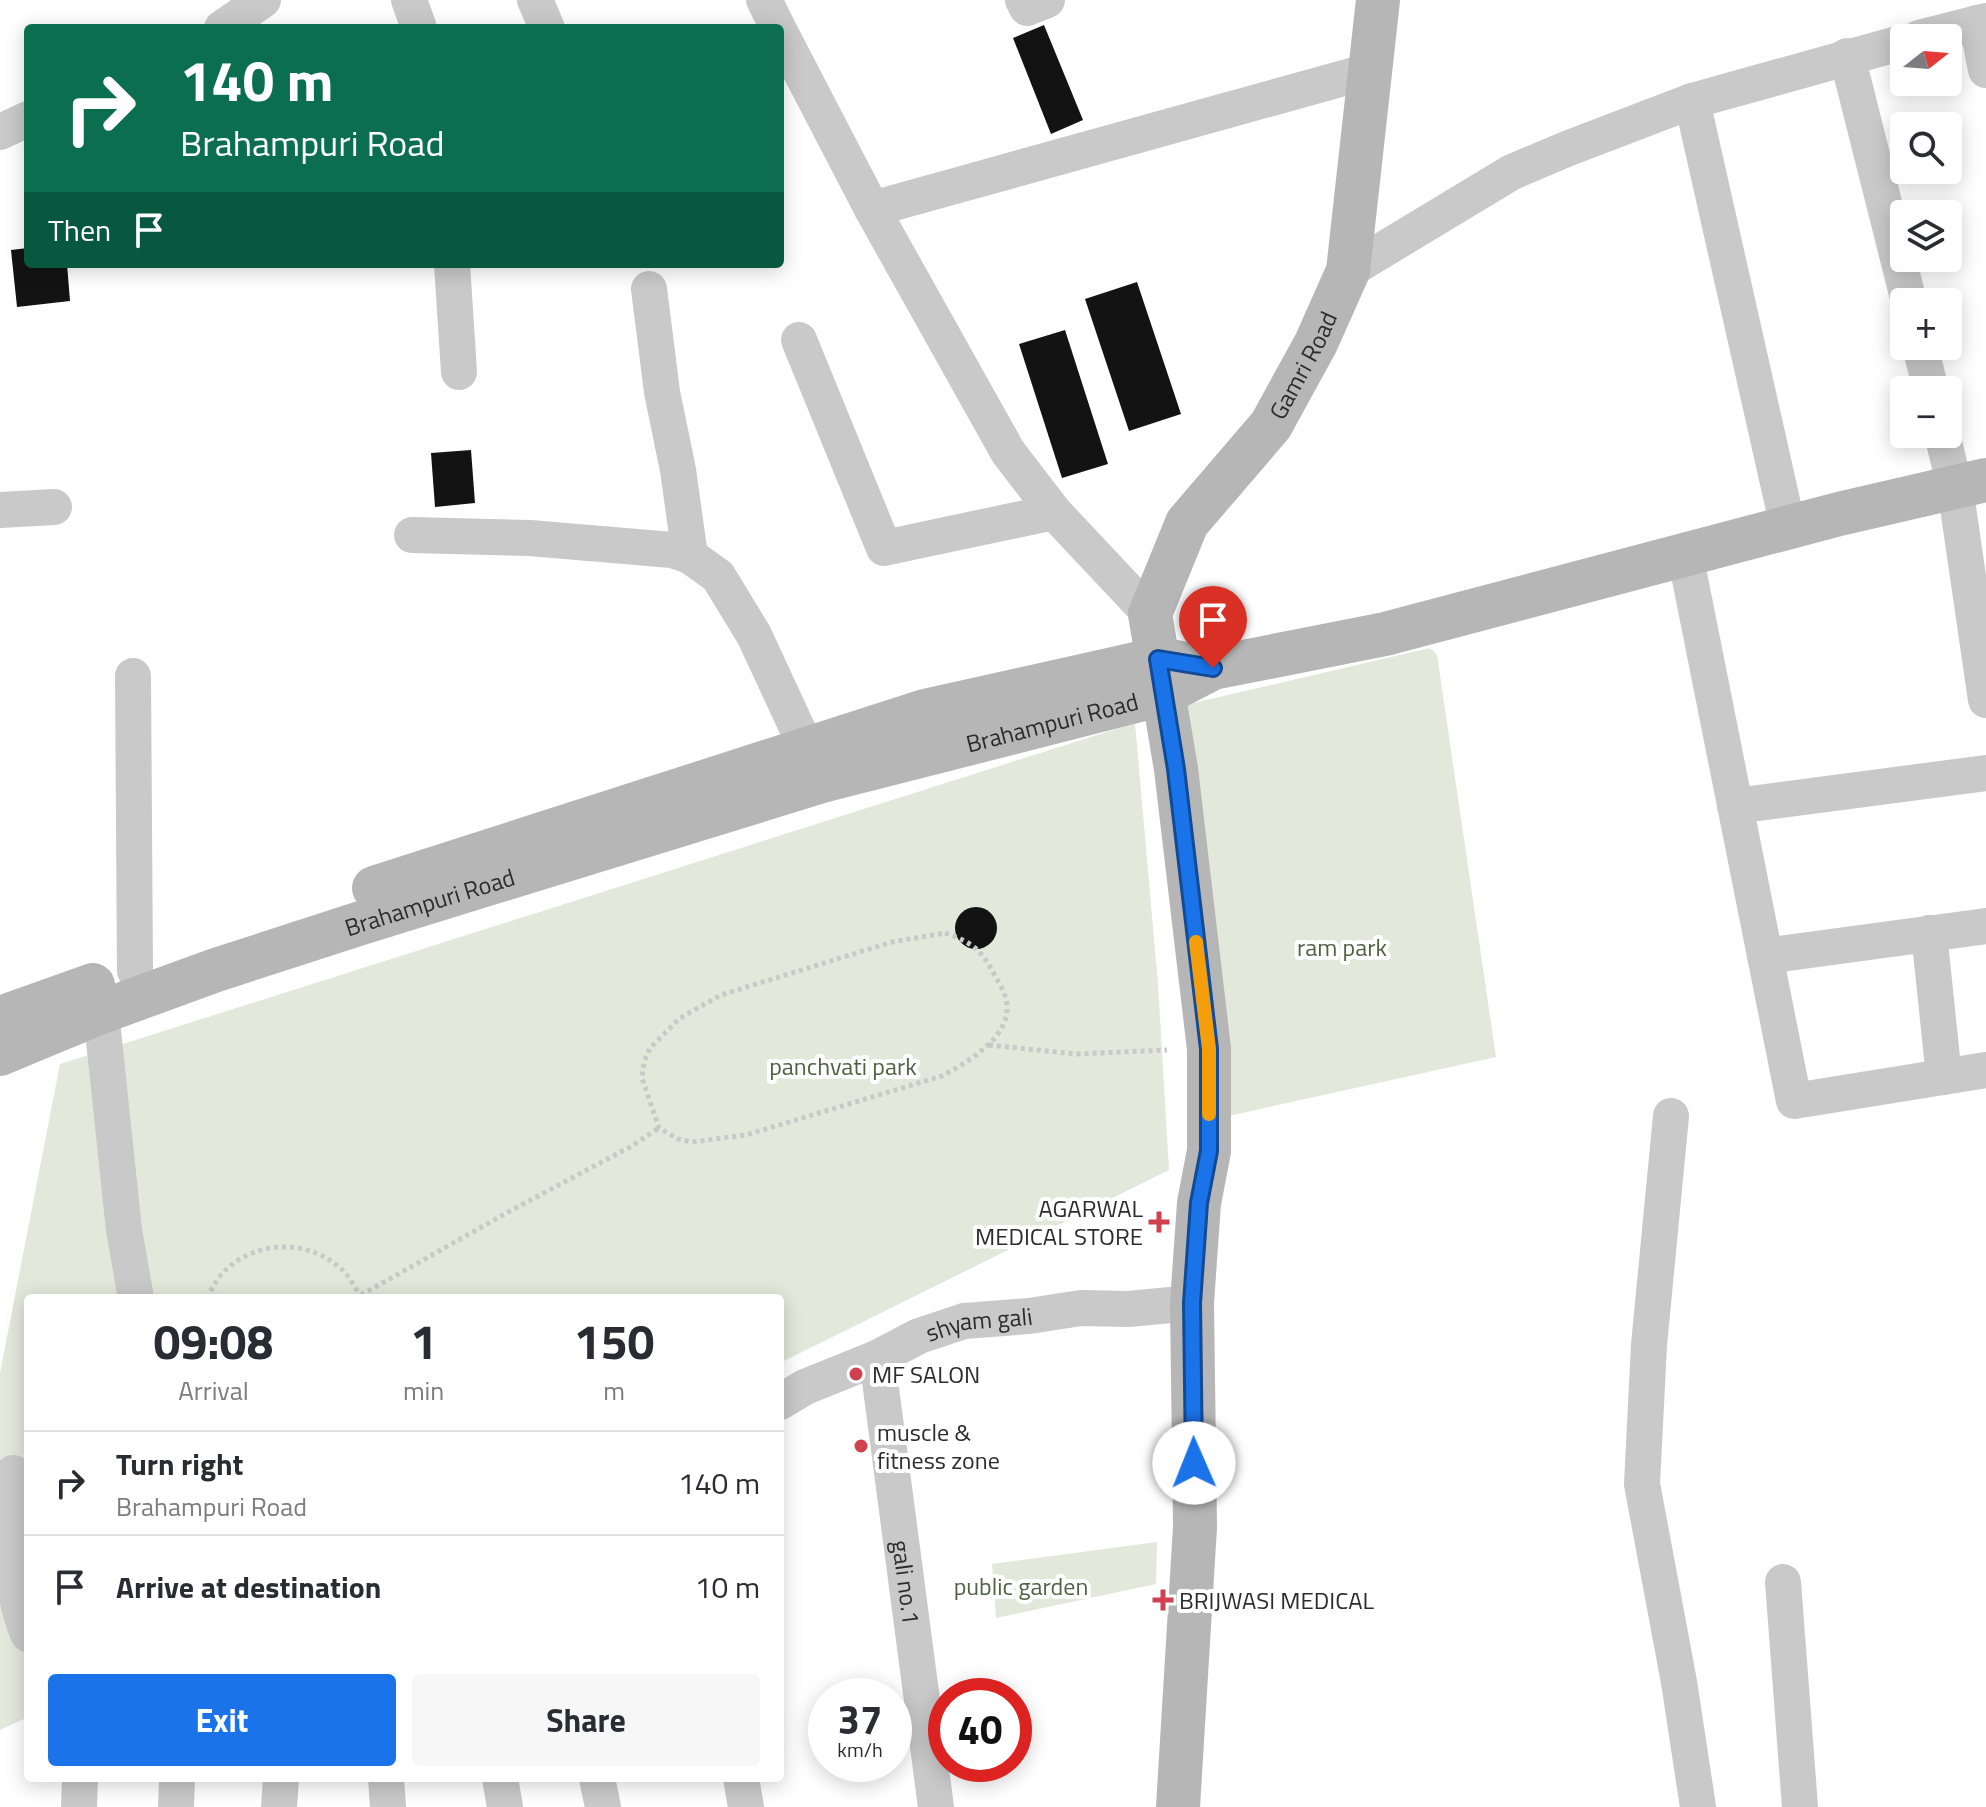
<!DOCTYPE html>
<meta charset="utf-8">
<style>
body{margin:0;font-family:"Titillium Web",sans-serif;background:#f7f7f7;color:#2b2b33;height:100vh;display:flex;flex-direction:column;font-size:30px;white-space:nowrap}
*{box-sizing:border-box;margin:0}
p{font-size:26px;color:#7c7c81}
.icon{flex:none;width:44px;height:44px;fill:none;stroke:currentColor;stroke-width:2;stroke-linecap:round;stroke-linejoin:round}
.map{position:relative;flex:1;overflow:hidden}
.details{position:absolute;left:24px;top:1294px;width:760px;height:488px;display:flex;flex-direction:column;background:#fff;border-radius:8px;box-shadow:0 4px 20px #0003}
.details>*{flex:none}
.top-card{position:absolute;left:24px;top:24px;width:760px;height:244px;border-radius:8px;box-shadow:0 4px 20px #0003;background:#0b6e4f;color:#fff;overflow:hidden}
.needle{width:52px;rotate:73deg}
.fabs{position:absolute;left:1890px;top:24px;display:grid;gap:16px}
.fabs a{display:grid;place-items:center;width:72px;height:72px;border-radius:8px;background:#fff;box-shadow:0 4px 20px #0003;font-size:40px}
.speed{position:absolute;left:808px;top:1678px;display:flex;gap:16px;font-size:40px;font-weight:700;text-align:center}
.speed>*{display:grid;place-content:center;width:104px;height:104px;border-radius:50%;background:#fff;box-shadow:0 4px 20px #0003;line-height:1}
.speed small{font-size:20px;font-weight:400}
.speed .limit{border:12px solid #d22;background:#fff;color:#111}
.pin{position:absolute;display:grid;place-items:center;width:68px;height:68px;color:#fff;margin:-82px -34px;border-radius:50% 50% 50% 0;rotate:-45deg;box-shadow:0 0 8px #0007}
.pin .icon{rotate:45deg}
.me{position:absolute;width:88px;margin:-44px;rotate:359deg;stroke-linejoin:round;filter:drop-shadow(0 0 6px #0008)}
.turn{display:flex;align-items:center;gap:28px;height:168px;padding:0 24px;font-size:36px}
.turn .icon{width:104px;height:104px;stroke-width:2.5}
.turn b{display:block;font-size:56px;line-height:68px}
.then{display:flex;align-items:center;height:76px;padding:0 24px;background:#0003;gap:16px;font-size:30px}
.eta{display:flex;justify-content:space-evenly;align-items:center;height:136px;text-align:center}
.eta b{font-size:48px;font-weight:700;line-height:56px}
.button{display:flex;gap:16px;margin-top:auto;padding:16px 24px}
.button a{flex:1;height:92px;border-radius:8px;background:#1a73e8;color:#fff;font-size:32px;font-weight:700;line-height:92px;text-align:center}
.button a+a{background:#f7f7f7;color:#2b2b33}
ul{padding:0;list-style:none}
li{display:flex;align-items:center;gap:24px;height:104px;padding:0 24px;border-top:2px solid #e1e1e2}
li div{flex:1}
li b{display:block;font-size:30px}
li em{font-style:normal}
.map>svg:first-child{display:block}
</style>
<div class="map">
<svg width="1986" height="1807" viewBox="0 0 1986 1807">
<rect width="100%" height="100%" fill="#fff"/>
<!-- green -->
<g fill="#e2e8da">
<path d="M1430,648L1437,655L1496,1057L1224,1117L1176,707Z"/>
<path d="M1135,723L1158,984L1169,1170L780,1363V1298H28V1717L0,1730V1373L60,1064Z"/>
<path d="M1157,1542L1156,1584L996,1618L992,1564Z"/>
</g>
<!-- building -->
<g fill="#131313">
<path d="M1044,25L1083,120L1051,134L1013,38Z"/>
<path d="M28,248V264H67L70,301L17,307L11,250Z"/>
<path d="M1137,282L1181,414L1129,431L1085,299Z"/>
<path d="M1065,330L1108,464L1062,478L1019,344Z"/>
<path d="M471,450L475,503L435,507L431,453Z"/>
<circle cx="976" cy="928" r="21"/>
</g>
<g fill="none" stroke-linecap="round" stroke-linejoin="round">
<!-- path -->
<g stroke="#c9c9c9" stroke-width="5" stroke-dasharray="4 4" stroke-linecap="butt">
<path d="M945,933C973,943 981,949 995,976C999,983 1004,991 1006,999C1015,1035 968,1062 942,1076L746,1135L692,1142L678,1139L659,1128L642,1078L644,1062L650,1048L680,1018L721,995L892,942Z"/>
<path d="M989,1045L1076,1054L1167,1050"/>
<path d="M361,1295L510,1211L630,1147L659,1128"/>
<path d="M207,1298C211,1291 215,1282 220,1276C250,1241 304,1237 339,1267C348,1274 355,1287 361,1297"/>
</g>
<!-- street -->
<g stroke="#c9c9c9" stroke-width="36">
<path d="M409,0L419,28"/>
<path d="M535,0L547,28"/>
<path d="M764,0L778,28"/>
<path d="M1023,0L1027,8L1047,0"/>
<path d="M1977,23L1986,70"/>
<path d="M222,28L263,0"/>
<path d="M780,32L872,209L1008,452L1054,512L1150,614"/>
<path d="M1919,38L1986,21"/>
<path d="M1847,56L1909,302"/>
<path d="M1692,101L1788,527"/>
<path d="M0,132L28,119"/>
<path d="M872,209L1369,71"/>
<path d="M452,264L459,372"/>
<path d="M1348,271L1512,172L1569,148L1692,101L1904,42"/>
<path d="M649,289L662,392L678,470L690,556"/>
<path d="M799,340L884,548L1054,512"/>
<path d="M1920,346L1931,390"/>
<path d="M1942,434L1955,487L1986,700"/>
<path d="M0,510L54,507"/>
<path d="M412,535L530,538L672,550L690,556L718,576L754,635L818,773"/>
<path d="M1685,554L1794,1101L1986,1070"/>
<path d="M133,676L135,971"/>
<path d="M1735,806L1986,773"/>
<path d="M1929,933L1944,1077"/>
<path d="M1765,956L1986,926"/>
<path d="M93,987L101,1012L124,1230L136,1298"/>
<path d="M1671,1116L1649,1345L1642,1484L1679,1682L1698,1807"/>
<path id="s1" d="M877,1358L936,1807"/>
<path id="s2" d="M780,1402L805,1387L877,1358L919,1336L964,1321L1029,1316L1081,1308L1128,1309L1192,1303"/>
<path d="M13,1473C14,1526 7,1585 28,1634"/>
<path d="M1783,1582L1800,1807"/>
<path d="M386,1778L388,1807"/>
<path d="M500,1778L505,1807"/>
<path d="M597,1778L603,1807"/>
<path d="M741,1778L746,1807"/>
<path d="M79,1807L80,1778"/>
<path d="M176,1807L177,1778"/>
<path d="M279,1807L281,1778"/>
</g>
<!-- secondary -->
<g stroke="#b6b6b6" stroke-width="44">
<path d="M374,888L925,711L1158,659L1187,664"/>
<path d="M0,1018L93,985"/>
<path id="s3" d="M0,1054L101,1012L216,970L361,923L822,781L1163,694L1213,668L1385,634L1839,514L1986,480"/>
<path id="s4" d="M1178,1807L1195,1527L1192,1303L1199,1203L1209,1151V1049L1176,769L1150,614L1187,523L1271,425L1316,343L1348,271L1378,0"/>
</g>
</g>
<g fill="none" stroke-linecap="round" stroke-linejoin="round">
<defs>
<path id="route" d="M1194,1463L1192,1303L1199,1203L1209,1151V1049L1176,769L1158,659L1213,668"/>
</defs>
<!-- route casing -->
<use href="#route" stroke="#114b97" stroke-width="20"/>
<!-- route -->
<use href="#route" stroke="#1a73e8" stroke-width="14"/>
<!-- slow -->
<path stroke="#f59e0b" stroke-width="14" d="M1196,942L1209,1049V1114"/>
</g>
<!-- markers -->
<g fill="#d0404e" stroke="#fff" stroke-width="3">
<path d="M1155 1210h8v8h8v8h-8v8h-8v-8h-8v-8h8z"/>
<circle cx="856" cy="1374" r="8"/>
<circle cx="861" cy="1446" r="8"/>
<path d="M1159 1588h8v8h8v8h-8v8h-8v-8h-8v-8h8z"/>
</g>
<g text-anchor="middle" dominant-baseline="central" stroke-width="8" stroke-linejoin="round" paint-order="stroke">
<!-- street labels -->
<g font-size="24" fill="#2c2c2c" stroke="#fff">
<text stroke="none"><textPath href="#s4" startOffset="1494">Gamri Road</textPath></text>
<text stroke="none"><textPath href="#s3" startOffset="1104">Brahampuri Road</textPath></text>
<text stroke="none"><textPath href="#s3" startOffset="456">Brahampuri Road</textPath></text>
<text stroke="none"><textPath href="#s2" startOffset="216">shyam gali</textPath></text>
<text stroke="none"><textPath href="#s1" startOffset="226">gali no.1</textPath></text>
</g>
<!-- park labels -->
<g font-size="24" fill="#50623f" stroke="#fff">
<text x="1342" y="947">ram park</text>
<text x="843" y="1066">panchvati park</text>
<text x="1021" y="1586">public garden</text>
</g>
<!-- poi labels -->
<g font-size="24" fill="#2c2c2c" stroke="#fff" text-anchor="start">
<text x="1143" y="1208" text-anchor="end">AGARWAL<tspan x="1143" dy="28">MEDICAL STORE</tspan></text>
<text x="872" y="1374">MF SALON</text>
<text x="877" y="1432">muscle &amp;<tspan x="877" dy="28">fitness zone</tspan></text>
<text x="1179" y="1600">BRIJWASI MEDICAL</text>
</g>
</g>
</svg>
<div class="fabs">
<a><svg class="needle" viewBox="-14 -14 28 28"><path d="M0-13l5 13h-10z" fill="#e53935"/><path d="M0 13l5-13h-10z" fill="#7c7c81"/></svg></a>
<a><svg class="icon" aria-label="search" viewBox="0 0 24 24"><circle cx="10" cy="10" r="6"/><path d="M15 15l6 6"/></svg></a>
<a><svg class="icon" aria-label="layers" viewBox="0 0 24 24"><path d="M12 4l9 5-9 5-9-5zM3 14l9 5 9-5"/></svg></a>
<a>+</a>
<a>−</a>
</div>
<div class="speed"><div>37<small>km/h</small></div><div class="limit">40</div></div>
<div class="pin" style="left:1213px;top:668px;background:#d93025"><svg class="icon" aria-label="arrive" viewBox="0 0 24 24"><path d="M6 21V4h12l-3 4 3 4H6"/></svg></div>
<svg class="me" style="left:1194px;top:1463px" viewBox="-20 -20 40 40"><circle r="19" fill="#fff"/><path d="M0-13L10 11 0 6-10 11z" fill="#1a73e8"/></svg>
<div class="top-card">
<div class="turn"><svg class="icon" aria-label="right" viewBox="0 0 24 24"><path d="M7 20v-9h11M14 6l5 5-5 5"/></svg><div><b>140 m</b>Brahampuri Road</div></div>
<div class="then">Then<svg class="icon" aria-label="arrive" viewBox="0 0 24 24"><path d="M6 21V4h12l-3 4 3 4H6"/></svg></div>
</div>
<section class="details">
<div class="eta">
<div><b>09:08</b><p>Arrival</p></div>
<div><b>1</b><p>min</p></div>
<div><b>150</b><p>m</p></div>
</div>
<ul>
<li><svg class="icon" aria-label="right" viewBox="0 0 24 24"><path d="M7 20v-9h11M14 6l5 5-5 5"/></svg><div><b>Turn right</b><p>Brahampuri Road</p></div><em>140 m</em></li>
<li><svg class="icon" aria-label="arrive" viewBox="0 0 24 24"><path d="M6 21V4h12l-3 4 3 4H6"/></svg><div><b>Arrive at destination</b></div><em>10 m</em></li>
</ul>
<div class="button"><a>Exit</a><a>Share</a></div>
</section>
</div>
